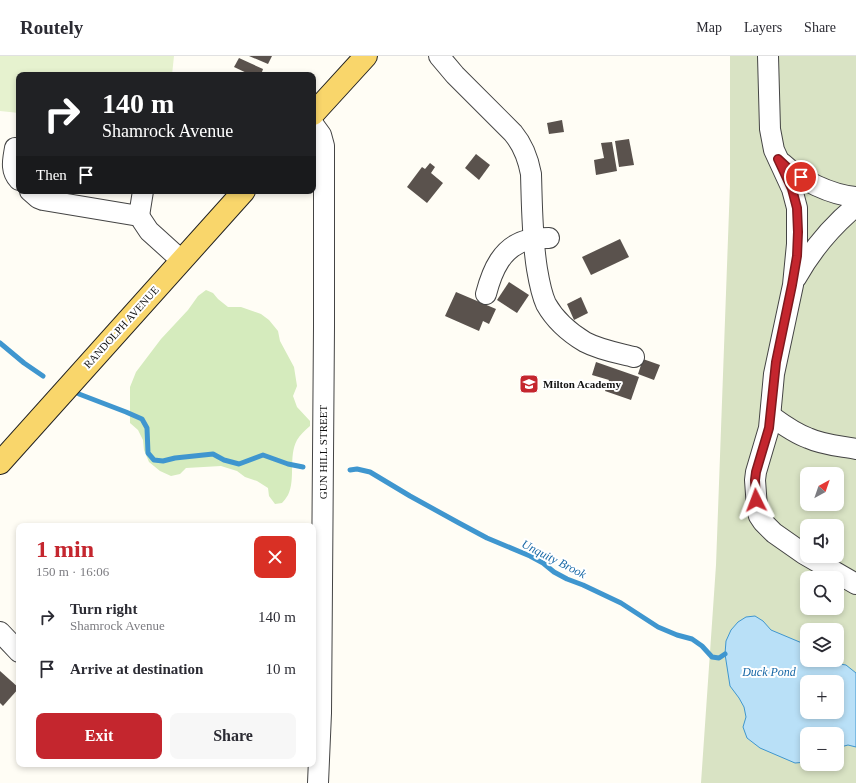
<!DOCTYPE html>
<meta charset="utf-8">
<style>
body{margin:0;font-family:"Times New Roman",serif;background:#f7f7f7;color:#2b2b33;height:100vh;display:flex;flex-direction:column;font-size:15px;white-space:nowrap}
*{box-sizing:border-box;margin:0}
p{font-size:13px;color:#7c7c81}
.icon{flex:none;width:22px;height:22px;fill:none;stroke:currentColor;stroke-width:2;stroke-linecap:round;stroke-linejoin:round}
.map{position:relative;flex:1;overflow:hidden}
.details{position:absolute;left:16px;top:467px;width:300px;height:244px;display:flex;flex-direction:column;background:#fff;border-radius:8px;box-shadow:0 2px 6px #0003}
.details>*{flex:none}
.guide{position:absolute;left:16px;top:16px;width:300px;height:122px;border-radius:8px;box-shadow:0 2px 6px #0003;background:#202124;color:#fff;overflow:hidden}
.needle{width:26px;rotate:40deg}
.controls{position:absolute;left:800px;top:411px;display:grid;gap:8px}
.controls a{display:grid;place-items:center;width:44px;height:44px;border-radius:8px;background:#fff;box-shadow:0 2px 6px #0003;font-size:20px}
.pin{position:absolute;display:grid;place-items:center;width:34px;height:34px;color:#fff;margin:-17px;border:2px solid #fff;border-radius:50%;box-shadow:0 1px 4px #0007}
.me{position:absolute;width:44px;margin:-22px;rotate:357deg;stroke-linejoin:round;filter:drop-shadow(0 0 3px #0008)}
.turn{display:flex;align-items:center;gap:14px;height:84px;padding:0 20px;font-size:18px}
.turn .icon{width:52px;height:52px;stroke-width:2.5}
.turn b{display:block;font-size:28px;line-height:34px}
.then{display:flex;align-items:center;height:38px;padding:0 20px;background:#0003;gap:8px;font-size:15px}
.round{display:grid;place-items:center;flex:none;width:42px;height:42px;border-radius:8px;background:#f7f7f7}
.summary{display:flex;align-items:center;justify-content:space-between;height:68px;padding:0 20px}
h1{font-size:24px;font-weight:700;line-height:30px;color:#c4262e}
.action{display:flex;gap:8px;margin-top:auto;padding:8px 20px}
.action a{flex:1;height:46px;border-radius:8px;background:#c4262e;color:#fff;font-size:16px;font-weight:700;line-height:46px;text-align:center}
.action a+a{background:#f7f7f7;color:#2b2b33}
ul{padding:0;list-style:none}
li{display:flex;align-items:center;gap:12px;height:52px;padding:0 20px}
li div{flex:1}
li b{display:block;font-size:15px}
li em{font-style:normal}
header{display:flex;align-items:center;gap:24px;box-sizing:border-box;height:56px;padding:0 20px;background:#fff;border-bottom:1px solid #e1e1e2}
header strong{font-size:19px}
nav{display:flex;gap:22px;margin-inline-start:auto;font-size:14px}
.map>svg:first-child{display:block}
</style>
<header>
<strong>Routely</strong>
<nav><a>Map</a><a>Layers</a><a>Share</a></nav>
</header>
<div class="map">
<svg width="856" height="727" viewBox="0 0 856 727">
<rect width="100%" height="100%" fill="#fffdf5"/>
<!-- green -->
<path fill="#d5ebbd" d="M206,234L213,237L218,243L228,251H241L261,258L269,264L278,275L280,285L294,311L297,330L293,340L297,351L310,365V370C305,374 300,379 297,384C288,401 296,423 288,439C286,442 284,445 282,447L275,448L269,440L268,432L257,425L245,421L237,415L221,410L186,412L180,418L171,420L160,415L149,406L144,394L143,384L138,374L130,367V331L136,316L161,283L188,254L198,240Z"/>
<!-- cemetery -->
<path fill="#d9e3c4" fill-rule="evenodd" d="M730,0H856V727H701L716,509L730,128ZM807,418H837V448H807ZM807,470H837V500H807ZM807,522H837V552H807ZM807,574H837V604H807ZM807,626H837V656H807ZM807,678H837V708H807Z"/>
<!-- pitch -->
<path fill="#e6f2cf" d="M0,0H174L172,19H19V57L0,55Z"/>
<!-- water -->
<path fill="#b9e0f7" stroke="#3f96cf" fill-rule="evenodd" d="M755,560L763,565L771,574L802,587L807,590V604H827L834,607L846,609L856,617V691L848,689L837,692V678H807V706L795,707L760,692L747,682L743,671L746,661L744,651L739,642L730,630L725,598L726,585L731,574L738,566L746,561ZM807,626H837V656H807Z"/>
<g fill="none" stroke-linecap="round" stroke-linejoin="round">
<!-- stream -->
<g stroke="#3f96cf" stroke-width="5">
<path d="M0,287L24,307L43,320"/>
<path d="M79,338L126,356L142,363L147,372L148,397L154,404L163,405L175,402L213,398L224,404L239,408L263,399L288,408L303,411"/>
<path d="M350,414L357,413L370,416L410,440L459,467L487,482L530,500L543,507L554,516L567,523L583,529L621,547L658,571L677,579L692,583L702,590L712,601L719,602L725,598"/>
</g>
</g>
<!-- building -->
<g fill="#5a524d">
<path d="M249,0H272L268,8Z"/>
<path d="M239,2L263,13L261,19H251L234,11Z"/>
<path d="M562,64L564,76L549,78L547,67Z"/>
<path d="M629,83L634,109L619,111L615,85Z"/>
<path d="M612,86L617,115L596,119L594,104L604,102L601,87Z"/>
<path d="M476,98L490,109L479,124L465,112Z"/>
<path d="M430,107L435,111L431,117L443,127L427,147L407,131L422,111L425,113Z"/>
<path d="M620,183L629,201L591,219L582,201Z"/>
<path d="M509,226L529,239L517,257L497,244Z"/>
<path d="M456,236L496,253L489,268L483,265L479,275L445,260Z"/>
<path d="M581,241L588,257L574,264L567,248Z"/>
<path d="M643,303L660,309L654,324L638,318Z"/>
<path d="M596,306L639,321L631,344L605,335L609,324L592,319Z"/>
<path d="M0,615L19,632L3,650L0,647Z"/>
</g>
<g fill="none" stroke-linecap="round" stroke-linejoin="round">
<defs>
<g id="minor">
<path d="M439,0L455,19L513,77C523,89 528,102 531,118C532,150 532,182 537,213C539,225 541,237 546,248C555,264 570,277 585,286C600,294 618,297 634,301"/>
<path d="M768,0L770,73L774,94L792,133L797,152V188L793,229L774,318L769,372L756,416L755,424L757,452L759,460L763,466L774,477L804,498L856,528"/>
<path d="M313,68L321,79L324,90V271L321,657L318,727"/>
<path d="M19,93L15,92C13,104 10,114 19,124"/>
<path d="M782,107C800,124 831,139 856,141"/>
<path d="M30,135L38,142L43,144L139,160L149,175L181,204"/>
<path d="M139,160L143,135"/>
<path d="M796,222C811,195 832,170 856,150"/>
<path d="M486,238C492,215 502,190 528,184C534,182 542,182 549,182"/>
<path d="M771,360C782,368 794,377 808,382C823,389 840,390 856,393"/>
<path d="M0,576L19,596"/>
</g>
<g id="major">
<path d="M313,58L366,0"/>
<path d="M0,407L244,135"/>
</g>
</defs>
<!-- minor casing -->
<use href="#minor" stroke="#444" stroke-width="22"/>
<!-- major casing -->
<use href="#major" stroke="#222" stroke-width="24"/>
<!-- minor -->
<use href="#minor" stroke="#fff" stroke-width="20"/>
<!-- major -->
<use href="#major" stroke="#f9d66b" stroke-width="22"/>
</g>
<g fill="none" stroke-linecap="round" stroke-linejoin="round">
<defs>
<path id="route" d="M756,444L755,424L756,416L769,372L776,306L792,229L797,200L798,176L797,152L792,133L778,103L792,116L801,121"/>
</defs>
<!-- route casing -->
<use href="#route" stroke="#7f191e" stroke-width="10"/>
<!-- route -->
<use href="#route" stroke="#c4262e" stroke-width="7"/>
</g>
<!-- icons -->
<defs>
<symbol id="school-square" viewBox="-11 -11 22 22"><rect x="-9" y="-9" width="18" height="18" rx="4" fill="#c4262e" stroke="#fff"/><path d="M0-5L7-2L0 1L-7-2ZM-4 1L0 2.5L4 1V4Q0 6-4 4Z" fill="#fff"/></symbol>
</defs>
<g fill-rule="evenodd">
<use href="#school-square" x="518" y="317" width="22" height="22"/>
</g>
<g text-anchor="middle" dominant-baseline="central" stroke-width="4" stroke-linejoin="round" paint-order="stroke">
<!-- street labels -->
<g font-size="11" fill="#111" stroke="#fff">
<text transform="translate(121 271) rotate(-48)">RANDOLPH AVENUE</text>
<text transform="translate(323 396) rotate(-90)">GUN HILL STREET</text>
</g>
<!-- poi labels -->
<g font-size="11" font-weight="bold" fill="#111" stroke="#fff" text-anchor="start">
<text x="543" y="328">Milton Academy</text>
</g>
<!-- water labels -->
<g font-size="12" font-style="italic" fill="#1768a6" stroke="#fff">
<text transform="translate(554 503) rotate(27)">Unquity Brook</text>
<text x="769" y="616">Duck Pond</text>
</g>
</g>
</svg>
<div class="controls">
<a><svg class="needle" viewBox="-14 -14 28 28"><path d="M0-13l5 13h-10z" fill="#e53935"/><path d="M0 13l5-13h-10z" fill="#7c7c81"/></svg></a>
<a><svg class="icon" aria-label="sound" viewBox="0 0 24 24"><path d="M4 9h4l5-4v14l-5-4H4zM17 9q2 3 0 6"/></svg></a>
<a><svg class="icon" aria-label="search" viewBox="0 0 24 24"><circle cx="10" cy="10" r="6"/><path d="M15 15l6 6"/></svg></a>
<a><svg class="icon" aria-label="layers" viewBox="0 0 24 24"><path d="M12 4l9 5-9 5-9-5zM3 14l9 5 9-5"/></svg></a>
<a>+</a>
<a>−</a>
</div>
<div class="pin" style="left:801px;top:121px;background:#d93025"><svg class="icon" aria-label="arrive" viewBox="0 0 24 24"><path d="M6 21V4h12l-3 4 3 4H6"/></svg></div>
<svg class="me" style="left:756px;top:444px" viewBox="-20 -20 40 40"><path d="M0-17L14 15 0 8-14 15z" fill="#c4262e" stroke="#fff" stroke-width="4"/></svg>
<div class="guide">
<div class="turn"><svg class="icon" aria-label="right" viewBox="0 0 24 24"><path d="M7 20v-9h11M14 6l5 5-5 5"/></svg><div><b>140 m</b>Shamrock Avenue</div></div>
<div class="then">Then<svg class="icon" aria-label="arrive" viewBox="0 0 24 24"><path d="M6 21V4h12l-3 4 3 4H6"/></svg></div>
</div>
<section class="details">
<div class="summary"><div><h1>1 min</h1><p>150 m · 16:06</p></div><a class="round" style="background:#d93025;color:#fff"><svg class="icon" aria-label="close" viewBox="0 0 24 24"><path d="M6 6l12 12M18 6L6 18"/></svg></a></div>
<ul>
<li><svg class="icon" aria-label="right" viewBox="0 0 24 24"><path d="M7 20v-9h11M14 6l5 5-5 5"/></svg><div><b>Turn right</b><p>Shamrock Avenue</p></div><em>140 m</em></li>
<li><svg class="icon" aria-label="arrive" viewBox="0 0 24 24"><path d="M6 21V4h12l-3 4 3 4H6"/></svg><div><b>Arrive at destination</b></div><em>10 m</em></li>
</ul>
<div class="action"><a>Exit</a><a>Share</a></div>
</section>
</div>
